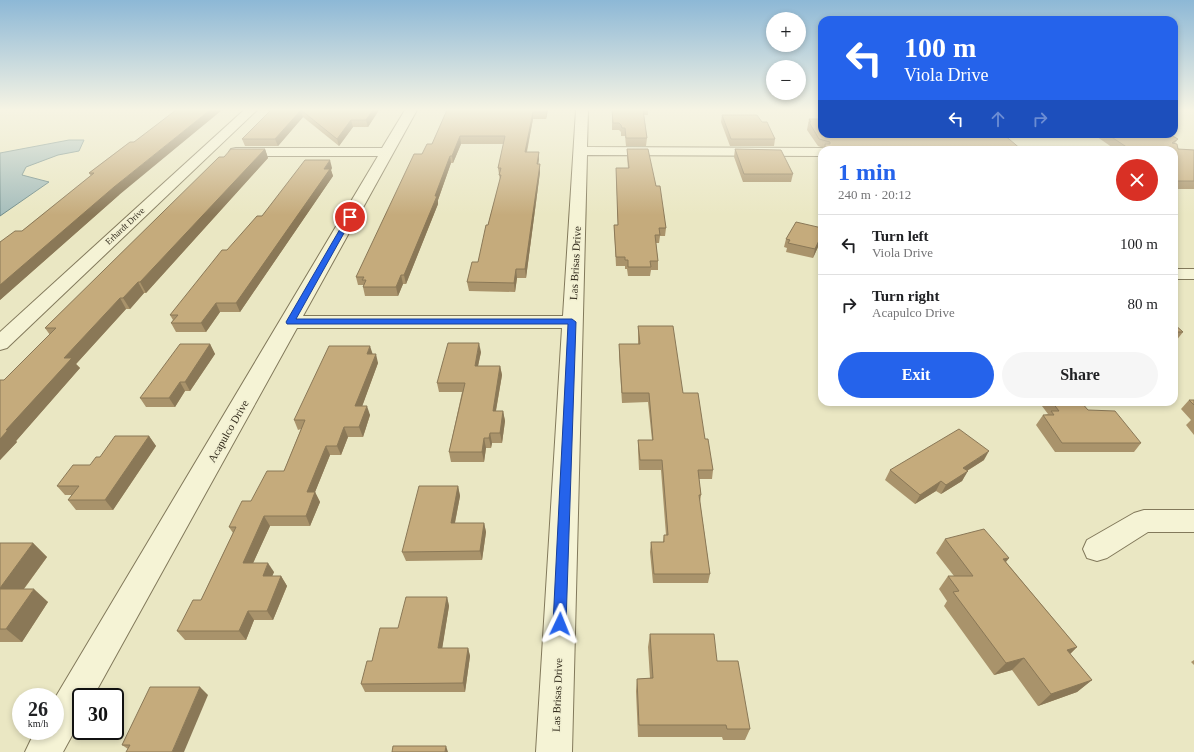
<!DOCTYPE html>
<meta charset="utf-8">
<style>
body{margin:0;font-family:"Times New Roman",serif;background:#f6f6f6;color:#202124;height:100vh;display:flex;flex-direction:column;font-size:15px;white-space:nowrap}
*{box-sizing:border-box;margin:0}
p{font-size:13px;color:#757577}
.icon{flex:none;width:22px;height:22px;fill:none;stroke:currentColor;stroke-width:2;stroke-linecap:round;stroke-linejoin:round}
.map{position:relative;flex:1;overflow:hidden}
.drawer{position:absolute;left:818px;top:146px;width:360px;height:260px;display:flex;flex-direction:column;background:#fff;border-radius:12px;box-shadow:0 2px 6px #0003}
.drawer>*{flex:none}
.top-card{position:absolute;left:818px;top:16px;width:360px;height:122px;border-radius:12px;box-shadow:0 2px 6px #0003;background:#2563eb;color:#fff;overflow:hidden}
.controls{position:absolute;left:766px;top:12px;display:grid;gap:8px}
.controls a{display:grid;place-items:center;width:40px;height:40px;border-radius:50%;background:#fff;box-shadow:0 2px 6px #0003;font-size:20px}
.speed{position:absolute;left:12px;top:688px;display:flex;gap:8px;font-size:20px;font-weight:700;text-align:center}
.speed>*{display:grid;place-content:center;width:52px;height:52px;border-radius:50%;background:#fff;box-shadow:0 2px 6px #0003;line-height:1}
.speed small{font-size:10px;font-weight:400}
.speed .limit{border:2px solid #111;border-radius:6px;background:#fff;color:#111}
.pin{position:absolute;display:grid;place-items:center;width:34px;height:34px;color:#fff;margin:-17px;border:2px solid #fff;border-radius:50%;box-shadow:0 1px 4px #0007}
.me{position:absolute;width:44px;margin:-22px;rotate:2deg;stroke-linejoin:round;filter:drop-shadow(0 0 3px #0008)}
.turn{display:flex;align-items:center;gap:14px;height:84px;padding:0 20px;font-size:18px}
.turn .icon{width:52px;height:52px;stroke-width:2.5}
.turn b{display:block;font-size:28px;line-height:34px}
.lanes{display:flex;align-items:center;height:38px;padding:0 20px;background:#0003;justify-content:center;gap:20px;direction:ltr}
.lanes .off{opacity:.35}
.round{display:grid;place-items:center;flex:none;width:42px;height:42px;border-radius:21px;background:#f6f6f6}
.head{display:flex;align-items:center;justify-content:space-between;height:68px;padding:0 20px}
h1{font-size:24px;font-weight:700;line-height:30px;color:#2563eb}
.cta{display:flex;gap:8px;margin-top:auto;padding:8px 20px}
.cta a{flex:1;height:46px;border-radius:24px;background:#2563eb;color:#fff;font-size:16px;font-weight:700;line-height:46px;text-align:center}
.cta a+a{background:#f6f6f6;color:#202124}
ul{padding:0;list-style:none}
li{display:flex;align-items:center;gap:12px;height:60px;padding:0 20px;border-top:1px solid #e0e0e0}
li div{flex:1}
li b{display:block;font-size:15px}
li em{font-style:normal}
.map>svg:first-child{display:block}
</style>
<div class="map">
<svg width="1194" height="752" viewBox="0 0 1194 752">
<rect width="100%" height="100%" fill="#eae7c3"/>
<!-- water -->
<path fill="#a5bdbb" stroke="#6d8a89" d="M69,140H84L79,151L58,155L26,167L22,175L49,182L0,216V153Z"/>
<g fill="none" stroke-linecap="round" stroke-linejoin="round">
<defs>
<g id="minor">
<path d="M244,110H257L7,348L0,350V332Z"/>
<path d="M405,110H417L303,316H563L576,110H588L587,147L822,148L827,150H822V156L587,155L572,752H536L562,328H297L93,697H81V719L63,752H25L35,731H55V698L378,156H236L231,155L229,152L231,149L236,148H382Z"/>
<rect x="1174" y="269" width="20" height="10"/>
<path d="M1144,510H1194V532H1148L1107,558L1097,561L1087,558L1083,549L1087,540L1134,513Z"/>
</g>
</defs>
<!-- minor casing -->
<use href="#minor" stroke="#82795b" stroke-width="2"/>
<!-- minor -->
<use href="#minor" fill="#f5f3d5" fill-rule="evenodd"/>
</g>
<!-- wall -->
<g fill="#a9936b">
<path d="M271,110H379L368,127H353L339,146L303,117L278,146H245L242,139Z"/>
<path d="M447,110H548L546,119H533L527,152H539V159L538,164H540V172L526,278H517L515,292L469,291L467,282L478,262L488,225L500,180L498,168L504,144H461L453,163H451L438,200V204L406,284H403L398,296H365L363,287L364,285H358L356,277L422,154L432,144Z"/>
<path d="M612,110H648V115H644L647,138L646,146H626L625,136H621V132L619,130H612Z"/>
<path d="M722,115L775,139L774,146H730L721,122Z"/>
<path d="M809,119L1022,150H824V148L818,146L807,130Z"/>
<path d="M1093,134H1169L1178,139L1175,143L1178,149L1194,150V189H1174V150H1116Z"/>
<path d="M130,142L119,195L0,300V242L22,231L91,176L89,173Z"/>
<path d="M265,149L268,158L146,293H144L130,309H126L76,364L80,368L16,441L17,442L0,460V380H4L50,335L45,328L224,157Z"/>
<path d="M627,149L656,186L666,228L665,236H660L659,243H656L658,261V270H651L650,276H628L627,269H625V266H616L614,225H618L616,168H628L627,157Z"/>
<path d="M735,149L793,174L791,182H743L734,157Z"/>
<path d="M332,168L331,170L333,176L240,312H220L206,332H176L171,323L173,320L170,315L262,216Z"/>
<path d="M822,228V238L813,258L786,252L787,248L784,247L786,239Z"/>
<path d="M822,307V319L819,317L821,308Z"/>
<path d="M1174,324L1183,332L1176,341H1174Z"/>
<path d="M638,326L683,393L705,439L713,470L712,479H699L701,495L700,502L710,574L708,583H653L650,552L651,542H663L664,535H666L661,470H639L638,449V440H652L648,402L622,403L619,354V344H638Z"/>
<path d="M210,344L215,354L190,391H185L175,407H146L140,398Z"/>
<path d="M481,352L478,366H500L502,375L496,411H503L505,421L502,443H492L491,448H486L484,462H451L449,452L462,392H439L437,383Z"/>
<path d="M373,354L378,363L362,406L370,415L363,437H348L341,455H330L315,492L320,502L310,526H270L253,563L274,572L272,576H281L287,586L273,620H254L246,640H185L177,631L201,600L233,533L229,527L251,501L284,471L301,429L298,430L294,420Z"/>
<path d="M1189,400H1194V435L1186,425L1191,420L1181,409Z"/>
<path d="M1039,402H1081L1088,410L1141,443L1134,452H1055L1036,425L1043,415L1048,414Z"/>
<path d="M149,436L156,446L113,510H76L68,500L72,495H65L57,486L90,465L100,457Z"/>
<path d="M984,460L967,471L962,481L941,494L936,491L915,504L885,480L890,470Z"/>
<path d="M458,486L460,496L455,523H484L486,532L482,560L406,561L402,552Z"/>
<path d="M945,539L1009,558L1006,562L1077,647L1070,654L1092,680L1077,692L1038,706L1012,670L994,675L944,606L947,601L939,589L948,576H954L936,553Z"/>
<path d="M0,543H33L47,557L24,589L48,602L22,642H0Z"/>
<path d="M447,597L449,606L442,648H468L470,656L465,692H365L361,684L372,661L398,628Z"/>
<path d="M650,634L717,661L750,729L745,740H723L722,737H638L636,691L637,679L650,678L648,647Z"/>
<path d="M1194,660V665L1191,662Z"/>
<path d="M208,695L128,749L122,745Z"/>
</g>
<!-- shaded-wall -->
<g fill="#8a7857">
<path d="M210,110H222L119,195L0,300V285L114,187Z"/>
<path d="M301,110L303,117L278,146L275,139Z"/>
<path d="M373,110H379L368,127L366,120Z"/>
<path d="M546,110H548L546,119Z"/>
<path d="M533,112V119L525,159V152Z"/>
<path d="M351,120L353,127L339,146L337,139Z"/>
<path d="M460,136L461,144L453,163L452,156Z"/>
<path d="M265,149L268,158L146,293L140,282Z"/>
<path d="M539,152V159L537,172V164Z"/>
<path d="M450,156L451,163L438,200V204L406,284L404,275Z"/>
<path d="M330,160L332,168L331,170L333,176L240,312L236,303Z"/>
<path d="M540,164V172L526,278L525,269Z"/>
<path d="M822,234V238L813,258L815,249Z"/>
<path d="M516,269L517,278L515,292L514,283Z"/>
<path d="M401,275L403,284L398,296L396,287Z"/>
<path d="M138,282L144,293L130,309L123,298Z"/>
<path d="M120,298L126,309L76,364L80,368L16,441L17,442L0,460V439L6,430L64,358Z"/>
<path d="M216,303L220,312L206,332L201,323Z"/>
<path d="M479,343L481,352L476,375L475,366Z"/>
<path d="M210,344L215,354L190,391L185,382Z"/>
<path d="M370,346L373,355L367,354Z"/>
<path d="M376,354L378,363L359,415L355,406Z"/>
<path d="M500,366L502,375L494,421L493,411Z"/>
<path d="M180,382L185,391L175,407L169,398Z"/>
<path d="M367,406L370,415L363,437L359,427Z"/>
<path d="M503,411L505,421L502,443L500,433Z"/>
<path d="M344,427L348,437L341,455L337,446Z"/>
<path d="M490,433L492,443L491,448L489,438Z"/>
<path d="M149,436L156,446L113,510L105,500Z"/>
<path d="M484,438L486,448L484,462L482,452Z"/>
<path d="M326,446L330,455L311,502L307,492Z"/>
<path d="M989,451L984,460L957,477L963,468Z"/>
<path d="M968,471L962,481L941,494L946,485Z"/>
<path d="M941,481L936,491L915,504L920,495Z"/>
<path d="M458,486L460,496L453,532L451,523Z"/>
<path d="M315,492L320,502L310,526L306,516Z"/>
<path d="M264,516L270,526L249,572L243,563Z"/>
<path d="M484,523L486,532L482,560L480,551Z"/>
<path d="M33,543L47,557L14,602L0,590V588Z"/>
<path d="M1009,558L998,571L1003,559Z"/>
<path d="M268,563L274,572L268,586L263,576Z"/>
<path d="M281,576L287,586L273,620L267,611Z"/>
<path d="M34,589L48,602L22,642L6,629Z"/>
<path d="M447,597L449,606L441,656L438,648Z"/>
<path d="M248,611L254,620L246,640L239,631Z"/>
<path d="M1077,647L1064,660L1067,650Z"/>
<path d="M468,648L470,656L465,692L463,683Z"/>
<path d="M1024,658L1012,670L994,675L1006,663Z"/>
<path d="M1092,680L1077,692L1038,706L1051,694Z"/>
<path d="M200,687L208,695L184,752H172Z"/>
<path d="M446,746L448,752H445Z"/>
</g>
<!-- building -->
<g fill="#c5ab7c" stroke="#8a7857">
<path d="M176,110H210L114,187L0,285V242L15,231H22L94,173H89L130,142H134Z"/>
<path d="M271,110H373L366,120H351L337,139L301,110L275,139H242Z"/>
<path d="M447,110H546V112H533L525,152H539L537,164H540L525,269H516L514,283L467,282L472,262H478L486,225H488L501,175H499L501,168H498L505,136H460L452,156H450L435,196H437L404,275H401L396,287H363L366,280H362L364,277H356L414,154H422L427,144H432Z"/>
<path d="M612,110H643L647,138H626L625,128H622L621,125L619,123H613Z"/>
<path d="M722,115H757L762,122H767L775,139H731Z"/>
<path d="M809,119H822V134H1003L1022,150H826L825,148V144H830V142L819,139L809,122H811Z"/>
<path d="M1107,134H1169L1178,139L1172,143L1177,144L1178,149L1194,150V181H1176L1174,179V150H1131Z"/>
<path d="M231,149H265L140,282H138L123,298H120L64,358H72L6,430H8L0,439V380H4L56,328H45L219,157H224Z"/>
<path d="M627,149H648L656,186H660L666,228H659L660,235H655L658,261H650L651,267H628V260H625V257H616L614,225H618L616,168H629Z"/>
<path d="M735,149L781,150L793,174H744Z"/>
<path d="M305,160H330L324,169H330L236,303H216L201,323H171L178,315H170L222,250H227L257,216H262Z"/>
<path d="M796,222L822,228V234L815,249L788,243L790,240L786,239Z"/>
<path d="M1174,324L1183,332H1174Z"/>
<path d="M638,326H673L683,393H698L705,439H708L713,470H698L701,495H699L710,574H654L651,542H664V535H668L662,460H640L638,440H653L649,393H622L619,344H640Z"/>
<path d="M448,343H479L475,366H500L493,411H503L500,433H490L489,438H484L482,452H449L465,383H437Z"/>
<path d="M180,344H210L185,382H180L169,398H140Z"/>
<path d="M329,346H370L367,354H376L355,406H367L359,427H344L337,446H326L307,492H315L306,516H264L243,563H268L263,576H281L267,611H248L239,631H177L193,600H201L236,527H229L242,501H251L267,471H284L305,420H294Z"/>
<path d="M1189,400H1194V405Z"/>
<path d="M1052,402H1081L1088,410L1115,411L1141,443H1062L1043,415H1054L1051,411H1059Z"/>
<path d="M959,429L989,451L963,468L968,471L946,485L941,481L920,495L890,470Z"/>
<path d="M115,436H149L105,500H68L79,486H57L73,465H90L96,457H100Z"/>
<path d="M419,486H458L451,523H484L480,551L402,552Z"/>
<path d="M984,529L1009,558L1003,559L1077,647L1067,650L1092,680L1051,694L1024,658L1006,663L953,592L959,591L948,576H973L945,539Z"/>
<path d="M0,543H33L0,588Z"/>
<path d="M0,589H34L6,629H0Z"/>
<path d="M406,597H447L438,648H468L463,683L361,684L367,661H372L380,628H398Z"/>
<path d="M650,634H714L717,661H738L750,729H727L726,725H639L637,679L653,678Z"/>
<path d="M150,687H200L172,752H126L130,745H122Z"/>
<path d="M393,746H446L445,752H392Z"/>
</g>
<!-- sky -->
<linearGradient id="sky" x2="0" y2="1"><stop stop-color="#8db8d6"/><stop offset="0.51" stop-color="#f6f4e4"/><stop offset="1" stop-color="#f6f4e4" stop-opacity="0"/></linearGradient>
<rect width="1194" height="215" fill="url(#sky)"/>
<!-- route -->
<path fill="#2563eb" stroke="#184099" d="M350,215L353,217L296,319H572L576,322L566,624L564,629L560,631L555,629L553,624L568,324H287L286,322L347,217Z"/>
<g text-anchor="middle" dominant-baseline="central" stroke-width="3" stroke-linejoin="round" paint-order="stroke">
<!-- far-street labels -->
<g font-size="9" fill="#342d1e" stroke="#f2f0d2">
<text transform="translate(125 226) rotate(-43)">Erhardt Drive</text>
</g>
<!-- street labels -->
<g font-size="11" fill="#342d1e" stroke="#f2f0d2">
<text transform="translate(575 263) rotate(-87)">Las Brisas Drive</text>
<text transform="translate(228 431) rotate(-60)">Acapulco Drive</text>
<text transform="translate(557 695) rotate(-88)">Las Brisas Drive</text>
</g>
</g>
</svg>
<div class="controls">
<a>+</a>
<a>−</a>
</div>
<div class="speed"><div>26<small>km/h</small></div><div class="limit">30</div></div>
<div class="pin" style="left:350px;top:217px;background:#d93025"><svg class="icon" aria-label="arrive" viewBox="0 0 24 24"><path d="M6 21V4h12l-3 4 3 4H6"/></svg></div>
<svg class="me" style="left:560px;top:624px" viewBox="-20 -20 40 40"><path d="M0-17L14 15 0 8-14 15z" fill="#2563eb" stroke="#fff" stroke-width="4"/></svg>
<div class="top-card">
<div class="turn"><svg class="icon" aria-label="left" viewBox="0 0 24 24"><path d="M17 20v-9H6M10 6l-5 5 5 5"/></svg><div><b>100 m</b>Viola Drive</div></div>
<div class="lanes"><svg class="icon" aria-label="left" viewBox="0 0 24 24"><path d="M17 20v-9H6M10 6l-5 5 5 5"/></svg><svg class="icon off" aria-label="ahead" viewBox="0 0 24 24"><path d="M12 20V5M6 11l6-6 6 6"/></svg><svg class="icon off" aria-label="right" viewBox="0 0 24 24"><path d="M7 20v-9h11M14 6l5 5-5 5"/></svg></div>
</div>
<section class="drawer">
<div class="head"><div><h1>1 min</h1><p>240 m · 20:12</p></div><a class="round" style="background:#d93025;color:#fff"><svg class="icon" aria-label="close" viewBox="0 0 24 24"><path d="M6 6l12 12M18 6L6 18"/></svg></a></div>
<ul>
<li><svg class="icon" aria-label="left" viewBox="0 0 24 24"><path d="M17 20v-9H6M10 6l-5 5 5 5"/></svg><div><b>Turn left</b><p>Viola Drive</p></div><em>100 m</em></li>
<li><svg class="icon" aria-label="right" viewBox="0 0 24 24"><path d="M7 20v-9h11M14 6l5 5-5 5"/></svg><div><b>Turn right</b><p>Acapulco Drive</p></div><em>80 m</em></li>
</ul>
<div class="cta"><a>Exit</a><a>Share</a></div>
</section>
</div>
